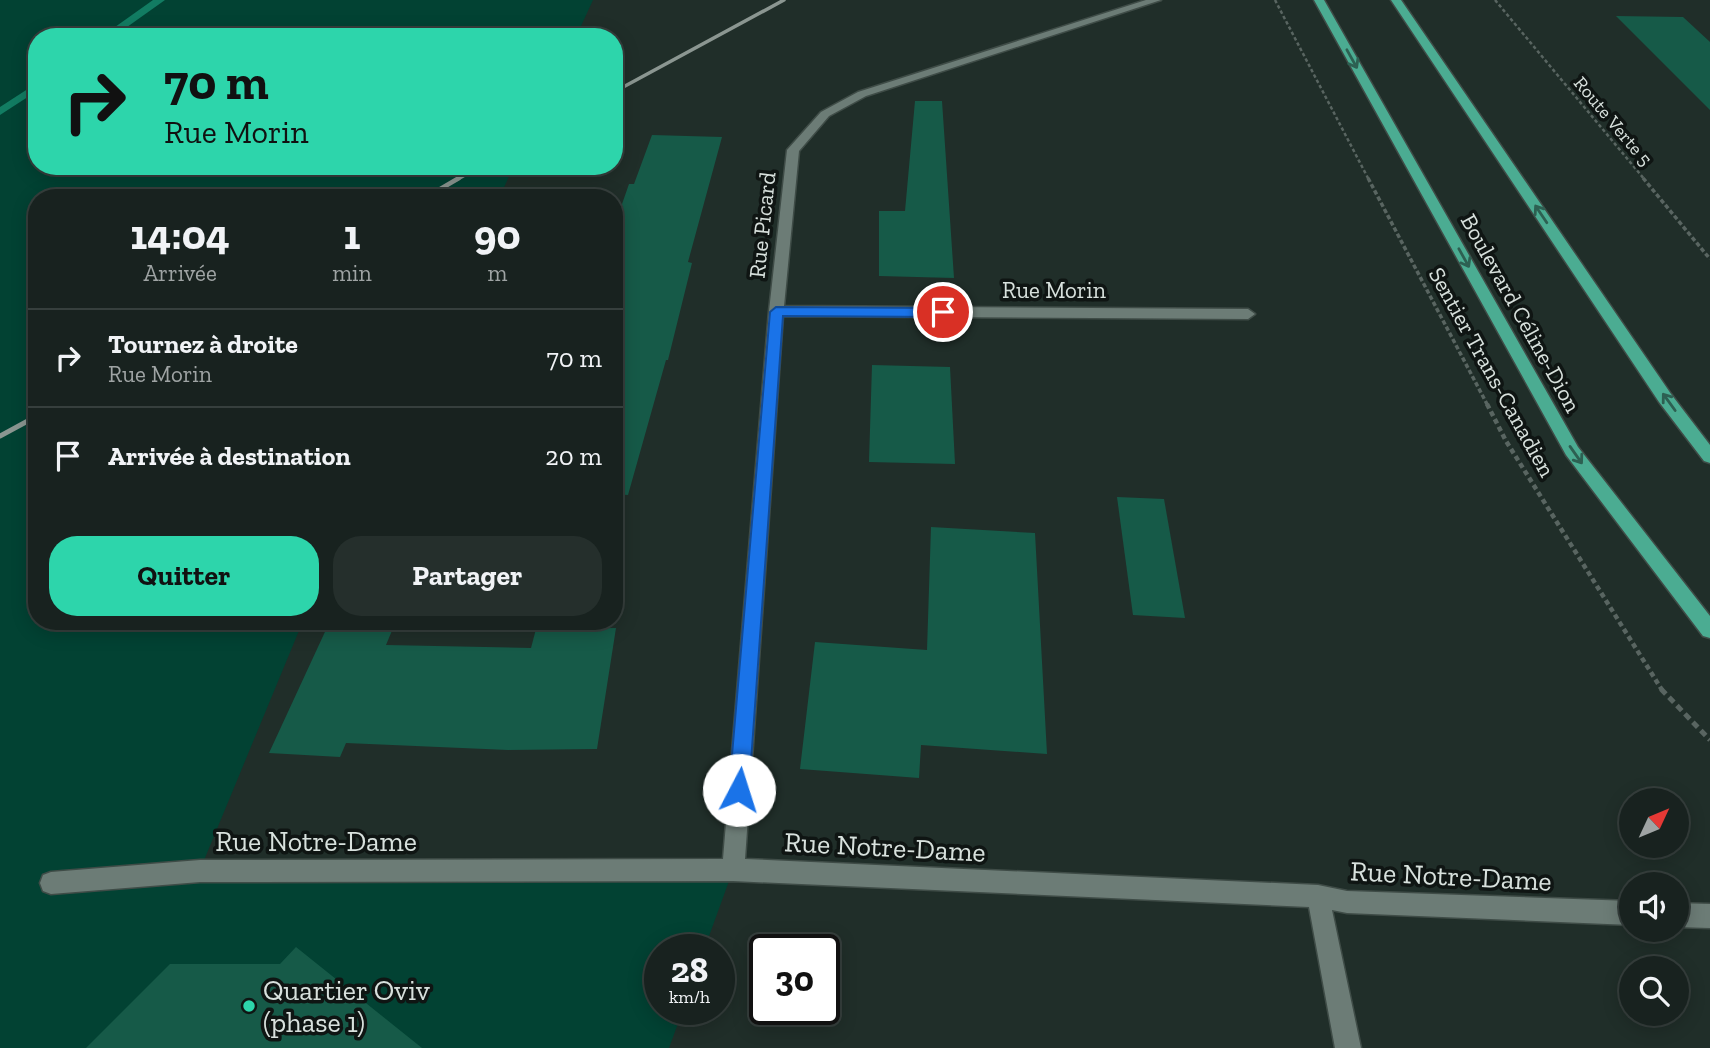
<!DOCTYPE html>
<html lang="fr">
<meta charset="utf-8">
<style>
body{margin:0;font-family:"Zilla Slab",serif;background:#252f2c;color:#f1f3f6;height:100vh;display:flex;flex-direction:column;font-size:26px;white-space:nowrap}
*{box-sizing:border-box;margin:0}
p{font-size:23px;color:#9fa4a4}
.icon{flex:none;width:38px;height:38px;fill:none;stroke:currentColor;stroke-width:2;stroke-linecap:round;stroke-linejoin:round}
.map{position:relative;flex:1;overflow:hidden}
.sheet{position:absolute;left:28px;top:189px;width:595px;height:441px;display:flex;flex-direction:column;background:#18221f;border-radius:28px;box-shadow:0 4px 18px #0003,0 0 0 2px #363f3d}
.sheet>*{flex:none}
.hud{position:absolute;left:28px;top:28px;width:595px;height:147px;border-radius:28px;box-shadow:0 4px 18px #0003,0 0 0 2px #363f3d;background:#2dd5ab;color:#111;overflow:hidden}
.needle{width:46px;rotate:46deg}
.fabs{position:absolute;left:1619px;top:788px;display:grid;gap:14px}
.fabs a{display:grid;place-items:center;width:70px;height:70px;border-radius:50%;background:#18221f;box-shadow:0 4px 18px #0003,0 0 0 2px #363f3d;font-size:35px}
.speed{position:absolute;left:644px;top:934px;display:flex;gap:14px;font-size:35px;font-weight:700;text-align:center}
.speed>*{display:grid;place-content:center;width:91px;height:91px;border-radius:50%;background:#18221f;box-shadow:0 4px 18px #0003,0 0 0 2px #363f3d;line-height:1}
.speed small{font-size:18px;font-weight:400}
.speed .limit{border:4px solid #111;border-radius:10px;background:#fff;color:#111}
.pin{position:absolute;display:grid;place-items:center;width:60px;height:60px;color:#fff;margin:-30px;border:4px solid #fff;border-radius:50%;box-shadow:0 2px 7px #0007}
.me{position:absolute;width:77px;margin:-38px;rotate:5deg;stroke-linejoin:round;filter:drop-shadow(0 0 5px #0008)}
.turn{display:flex;align-items:center;gap:24px;height:147px;padding:0 21px;font-size:32px}
.turn .icon{width:91px;height:91px;stroke-width:2.5}
.turn b{display:block;font-size:49px;line-height:60px}
.eta{display:flex;justify-content:space-evenly;align-items:center;height:119px;text-align:center}
.eta b{font-size:42px;font-weight:800;line-height:49px}
.action{display:flex;gap:14px;margin-top:auto;padding:14px 21px}
.action a{flex:1;height:80px;border-radius:28px;background:#2dd5ab;color:#111;font-size:28px;font-weight:800;line-height:80px;text-align:center}
.action a+a{background:#252f2c;color:#f1f3f6}
ul{padding:0;list-style:none}
li{display:flex;align-items:center;gap:21px;height:98px;padding:0 21px;border-top:2px solid #363f3d}
li div{flex:1}
li b{display:block;font-size:26px}
li em{font-style:normal}
.map>svg:first-child{display:block}
</style>
<div class="map">
<svg width="1710" height="1048" viewBox="0 0 1710 1048">
<rect width="100%" height="100%" fill="#202e29"/>
<!-- green -->
<path fill="#024233" d="M0,0H593L576,37H37V166H514L499,198H37V621H303L200,870H733L704,950H660V1010H683L669,1048H0Z"/>
<g fill="none" stroke-linecap="round" stroke-linejoin="round">
<!-- stream -->
<g fill="#127c62" fill-rule="evenodd">
<path d="M153,0H165L113,37H101Z"/>
<path d="M37,83V91L0,115V107Z"/>
</g>
</g>
<!-- building -->
<g fill="#165a48">
<path d="M1616,16L1683,17L1710,42V110Z"/>
<path d="M915,101H942L954,278L879,276V211H905Z"/>
<path d="M652,135L722,137L688,262L692,263L668,360H666L628,495L614,494V227L629,184H634Z"/>
<path d="M872,365L950,367L955,464L869,462Z"/>
<path d="M1117,497L1164,499L1185,618L1133,615Z"/>
<path d="M931,527L1035,533L1047,754L921,745L919,778L800,769L815,642L927,650Z"/>
<path d="M330,621H396L386,645L531,648L536,629L616,628L597,749L508,750L346,743L340,757L269,753Z"/>
<path d="M296,947L422,1048H86L170,964H280Z"/>
</g>
<g fill="none" stroke-linecap="round" stroke-linejoin="round">
<defs>
<g id="minor">
<path d="M1146,0H1161L866,96L829,116L799,151L784,306L1248,309L1255,314L1248,319L783,316L745,859L1318,885L1347,891L1631,901V925L1347,913L1332,910L1361,1048H1335L1309,907L733,881L200,882L51,894L43,891L40,883L43,875L51,872L200,860L723,859L769,311L787,150L821,112L858,92Z"/>
<path d="M1676,903L1710,904V928L1676,927Z"/>
</g>
<g id="major">
<path d="M1314,0H1324L1578,447L1710,616V638L1703,636L1566,455Z"/>
<path d="M1391,0H1401L1671,394L1710,445V463L1704,461L1659,402Z"/>
</g>
</defs>
<!-- minor casing -->
<use href="#minor" stroke="#3f4c47" stroke-width="3"/>
<!-- major casing -->
<use href="#major" stroke="#3f4c47" stroke-width="3"/>
<!-- path-far3 -->
<g stroke="#596561" stroke-width="2.5" stroke-dasharray="3.5 2.5" stroke-linecap="butt">
<path d="M1275,0L1369,180"/>
<path d="M1495,0L1645,180"/>
</g>
<!-- path-far2 -->
<g stroke="#596561" stroke-width="3.5" stroke-dasharray="4.5 2.5" stroke-linecap="butt">
<path d="M1368,178L1488,406"/>
<path d="M1643,178L1710,259"/>
</g>
<!-- path-far1 -->
<path stroke="#596561" stroke-width="4.5" stroke-dasharray="5 3.5" stroke-linecap="butt" d="M1487,404L1506,441L1662,690"/>
<!-- path -->
<path stroke="#596561" stroke-width="5" stroke-dasharray="7 4.5" stroke-linecap="butt" d="M1661,689L1710,740"/>
<!-- minor -->
<use href="#minor" fill="#6c7c76" fill-rule="evenodd"/>
<!-- major -->
<use href="#major" fill="#4bac92" fill-rule="evenodd"/>
<!-- rail-far2 -->
<g stroke="#8b9691" stroke-width="3.5">
<path d="M614,92L784,0"/>
<path d="M456,180L481,166"/>
</g>
<!-- rail-far1 -->
<path stroke="#8b9691" stroke-width="4.5" d="M425,198L459,178"/>
<!-- rail -->
<path stroke="#8b9691" stroke-width="5" d="M0,436L37,416"/>
</g>
<!-- one-way arrows -->
<defs><path id="oneway-shaft" d="M-6 0H5M1.5-3L5.5 0L1.5 3" fill="none" stroke-width="1.6" stroke-linecap="round" stroke-linejoin="round" transform="scale(1.75)"/></defs>
<g stroke="#2d6052">
<use href="#oneway-shaft" transform="translate(1352 59) rotate(61)"/>
<use href="#oneway-shaft" transform="translate(1541 214) rotate(-124)"/>
<use href="#oneway-shaft" transform="translate(1464 258) rotate(61)"/>
<use href="#oneway-shaft" transform="translate(1669 402) rotate(-126)"/>
<use href="#oneway-shaft" transform="translate(1576 455) rotate(55)"/>
</g>
<!-- route -->
<path fill="#1a73e8" stroke="#114b97" stroke-width="2" d="M776,307L943,308L949,312L943,317L783,316L749,790L746,797L739,800L732,797L729,790L770,312Z"/>
<!-- markers -->
<circle fill="#2dd5ab" stroke="#0f1513" stroke-width="2.5" cx="249" cy="1006" r="7"/>
<g text-anchor="middle" dominant-baseline="central" stroke-width="7" stroke-linejoin="round" paint-order="stroke">
<!-- far-street labels -->
<g font-size="19" fill="#d8e1dd" stroke="#0f1513">
<text transform="translate(1613 121) rotate(50)">Route Verte 5</text>
</g>
<!-- street labels -->
<g font-size="23" fill="#d8e1dd" stroke="#0f1513">
<text transform="translate(762 225) rotate(-84)">Rue Picard</text>
<text x="1054" y="290">Rue Morin</text>
<text transform="translate(1521 313) rotate(61)">Boulevard Céline-Dion</text>
<text transform="translate(1492 372) rotate(61)">Sentier Trans-Canadien</text>
</g>
<!-- near-street labels -->
<g font-size="28" fill="#d8e1dd" stroke="#0f1513">
<text x="316" y="841">Rue Notre-Dame</text>
<text transform="translate(885 847) rotate(3)">Rue Notre-Dame</text>
<text transform="translate(1451 876) rotate(3)">Rue Notre-Dame</text>
</g>
<!-- near-poi labels -->
<g font-size="28" fill="#d8e1dd" stroke="#0f1513" text-anchor="start">
<text x="263" y="990">Quartier Oviv<tspan x="263" dy="32">(phase 1)</tspan></text>
</g>
</g>
</svg>
<div class="fabs">
<a><svg class="needle" viewBox="-14 -14 28 28"><path d="M0-13l5 13h-10z" fill="#e53935"/><path d="M0 13l5-13h-10z" fill="#9fa4a4"/></svg></a>
<a><svg class="icon" aria-label="sound" viewBox="0 0 24 24"><path d="M4 9h4l5-4v14l-5-4H4zM17 9q2 3 0 6"/></svg></a>
<a><svg class="icon" aria-label="search" viewBox="0 0 24 24"><circle cx="10" cy="10" r="6"/><path d="M15 15l6 6"/></svg></a>
</div>
<div class="speed"><div>28<small>km/h</small></div><div class="limit">30</div></div>
<div class="pin" style="left:943px;top:312px;background:#d93025"><svg class="icon" aria-label="arrive" viewBox="0 0 24 24"><path d="M6 21V4h12l-3 4 3 4H6"/></svg></div>
<svg class="me" style="left:739px;top:790px" viewBox="-20 -20 40 40"><circle r="19" fill="#fff"/><path d="M0-13L10 11 0 6-10 11z" fill="#1a73e8"/></svg>
<div class="hud">
<div class="turn"><svg class="icon" aria-label="right" viewBox="0 0 24 24"><path d="M7 20v-9h11M14 6l5 5-5 5"/></svg><div><b>70 m</b>Rue Morin</div></div>
</div>
<section class="sheet">
<div class="eta">
<div><b>14:04</b><p>Arrivée</p></div>
<div><b>1</b><p>min</p></div>
<div><b>90</b><p>m</p></div>
</div>
<ul>
<li><svg class="icon" aria-label="right" viewBox="0 0 24 24"><path d="M7 20v-9h11M14 6l5 5-5 5"/></svg><div><b>Tournez à droite</b><p>Rue Morin</p></div><em>70 m</em></li>
<li><svg class="icon" aria-label="arrive" viewBox="0 0 24 24"><path d="M6 21V4h12l-3 4 3 4H6"/></svg><div><b>Arrivée à destination</b></div><em>20 m</em></li>
</ul>
<div class="action"><a>Quitter</a><a>Partager</a></div>
</section>
</div>
